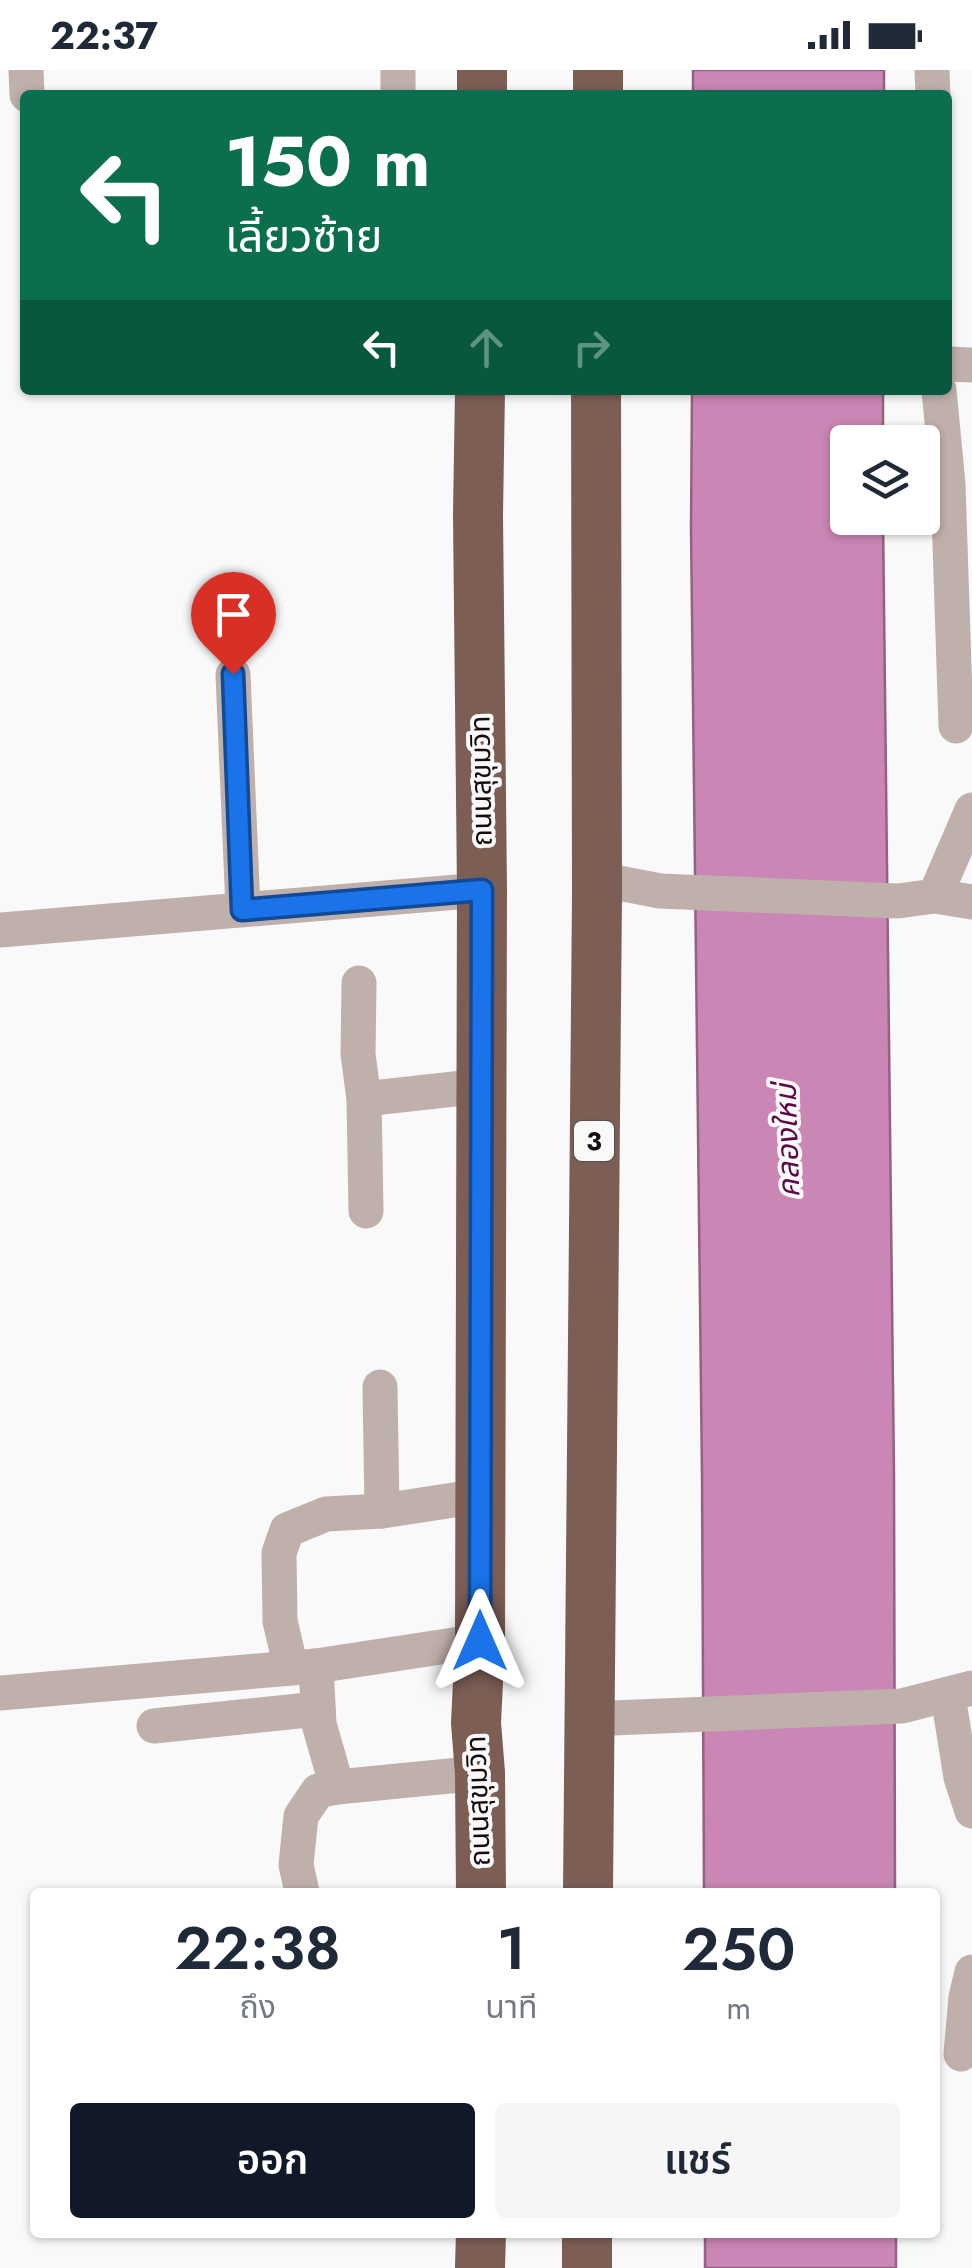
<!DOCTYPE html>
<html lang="th">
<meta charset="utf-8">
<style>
body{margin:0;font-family:Jost,"Noto Sans Thai",sans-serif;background:#f6f6f7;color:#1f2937;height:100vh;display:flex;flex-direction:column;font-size:38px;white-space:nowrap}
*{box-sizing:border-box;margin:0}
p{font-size:32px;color:#747a83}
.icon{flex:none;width:55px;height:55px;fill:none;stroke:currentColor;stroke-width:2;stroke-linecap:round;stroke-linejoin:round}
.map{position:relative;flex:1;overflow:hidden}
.details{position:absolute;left:30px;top:1818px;width:910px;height:350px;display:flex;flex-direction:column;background:#fff;border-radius:10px;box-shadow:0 2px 8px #0004}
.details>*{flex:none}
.banner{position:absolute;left:20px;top:20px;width:932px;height:305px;border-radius:10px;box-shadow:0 2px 8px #0004;background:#0b6e4f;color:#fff;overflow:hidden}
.fabs{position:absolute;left:830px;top:355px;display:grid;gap:20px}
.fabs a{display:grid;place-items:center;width:110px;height:110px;border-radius:10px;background:#fff;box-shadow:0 2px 8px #0004;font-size:50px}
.pin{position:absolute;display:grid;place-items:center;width:85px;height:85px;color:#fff;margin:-102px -42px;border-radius:50% 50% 50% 0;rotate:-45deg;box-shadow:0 0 10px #0007}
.pin .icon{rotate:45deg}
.me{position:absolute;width:110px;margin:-55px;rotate:0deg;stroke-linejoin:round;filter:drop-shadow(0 0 8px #0008)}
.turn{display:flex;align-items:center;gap:35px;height:210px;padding:0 40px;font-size:45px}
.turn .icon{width:130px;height:130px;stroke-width:2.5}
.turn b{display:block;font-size:70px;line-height:85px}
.lanes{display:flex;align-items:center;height:95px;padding:0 40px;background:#0003;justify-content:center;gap:50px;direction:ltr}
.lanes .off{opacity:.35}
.eta{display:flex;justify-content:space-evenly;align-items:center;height:170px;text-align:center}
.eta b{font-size:60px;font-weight:600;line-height:70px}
.action{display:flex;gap:20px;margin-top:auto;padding:20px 40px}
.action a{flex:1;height:115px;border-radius:10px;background:#111827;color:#fff;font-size:40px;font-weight:600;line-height:115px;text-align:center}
.action a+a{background:#f6f6f7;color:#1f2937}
.status{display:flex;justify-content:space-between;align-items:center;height:70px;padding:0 50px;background:#fff;direction:ltr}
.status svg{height:28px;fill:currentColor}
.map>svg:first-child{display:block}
</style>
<div class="status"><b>22:37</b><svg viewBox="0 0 49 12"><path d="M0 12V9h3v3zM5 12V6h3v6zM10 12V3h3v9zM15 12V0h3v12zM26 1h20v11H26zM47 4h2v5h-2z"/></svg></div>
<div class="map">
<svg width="972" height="2198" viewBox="0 0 972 2198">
<rect width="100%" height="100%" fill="#f9f9f9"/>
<!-- water -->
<g fill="#ca86b4" stroke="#946181" stroke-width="2.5">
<rect x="693" y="0" width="191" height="25"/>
<path d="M692,320H883V372H848V448H883L894,1405L895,1822H704L702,1405L691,459Z"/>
<rect x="705" y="2163" width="191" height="35"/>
</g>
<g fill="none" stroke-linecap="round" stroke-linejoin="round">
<!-- minor -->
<g stroke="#c0b0ac" stroke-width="35">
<path d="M26,0L27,25"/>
<path d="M398,0V25"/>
<path d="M932,0L933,25"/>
<path d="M948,294L972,295"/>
<path d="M939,320L948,414L956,656"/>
<path d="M233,605L243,839"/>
<path d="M598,809L660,821L898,831L935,826L972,740"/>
<path d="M935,826L972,832"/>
<path d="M0,860L482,820"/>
<path d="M359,913L358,984L364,1029L366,1141"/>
<path d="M364,1029L481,1016"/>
<path d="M380,1317L382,1441"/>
<path d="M316,1596L319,1654L337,1717L480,1703"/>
<path d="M291,1598L280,1551L279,1483L287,1460L326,1444L382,1441L480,1426"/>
<path d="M0,1623L316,1596L480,1571"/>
<path d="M948,1626L961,1707L972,1741"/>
<path d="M589,1649L902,1636L972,1618"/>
<path d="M154,1656L318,1639"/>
<path d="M302,1822L296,1795L301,1746L318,1721L337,1717"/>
<path d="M961,1984L966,1927L972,1902"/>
</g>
<!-- highway -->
<g stroke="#7c5e55" stroke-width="50">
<path d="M482,25V0"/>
<path d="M598,25V0"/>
<path d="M480,320L478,445L482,820L480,1571L476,1653L480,1703L481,1822"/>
<path d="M588,1822L597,825L596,320"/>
<path d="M480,2198L481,2162"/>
<path d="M587,2198V2162"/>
</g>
</g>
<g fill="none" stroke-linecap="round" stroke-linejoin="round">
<defs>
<path id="route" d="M233,604L242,840L482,820L480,1571"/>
</defs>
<!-- route casing -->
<use href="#route" stroke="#114b97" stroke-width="25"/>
<!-- route -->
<use href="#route" stroke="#1a73e8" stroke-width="18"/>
</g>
<g text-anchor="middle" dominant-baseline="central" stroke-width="8" stroke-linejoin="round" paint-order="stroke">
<!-- shield labels -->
<rect fill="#f9f9f9" stroke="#5a5252" stroke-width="2.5" x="574" y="1051" width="40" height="40" rx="8"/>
<g font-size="25" font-weight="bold" fill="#160a0a">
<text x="594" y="1071">3</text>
</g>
<!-- street labels -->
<g font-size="28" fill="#160a0a" stroke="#f9f9f9">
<text transform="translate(481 711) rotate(-91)">ถนนสุขุมวิท</text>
<text transform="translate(478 1731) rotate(-92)">ถนนสุขุมวิท</text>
</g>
<!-- water labels -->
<g font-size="30" font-style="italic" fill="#5b0849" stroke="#f9f9f9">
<text transform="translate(787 1071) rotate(-92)">คลองใหม่</text>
</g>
</g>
</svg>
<div class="fabs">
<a><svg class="icon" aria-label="layers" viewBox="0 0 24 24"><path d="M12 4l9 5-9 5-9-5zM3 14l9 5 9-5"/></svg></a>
</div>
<div class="pin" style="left:233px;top:604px;background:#d93025"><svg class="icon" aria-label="arrive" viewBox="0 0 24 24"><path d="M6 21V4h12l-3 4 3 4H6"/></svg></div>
<svg class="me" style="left:480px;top:1571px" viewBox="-20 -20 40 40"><path d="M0-17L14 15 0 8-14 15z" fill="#1a73e8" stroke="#fff" stroke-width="4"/></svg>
<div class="banner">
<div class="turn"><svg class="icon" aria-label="left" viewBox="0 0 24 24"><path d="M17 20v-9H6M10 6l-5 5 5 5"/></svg><div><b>150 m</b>เลี้ยวซ้าย</div></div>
<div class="lanes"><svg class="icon" aria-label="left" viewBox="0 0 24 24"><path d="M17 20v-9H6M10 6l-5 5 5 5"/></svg><svg class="icon off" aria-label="ahead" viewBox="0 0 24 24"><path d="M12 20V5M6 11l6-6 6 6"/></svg><svg class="icon off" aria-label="right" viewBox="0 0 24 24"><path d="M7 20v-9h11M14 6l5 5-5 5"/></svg></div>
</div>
<section class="details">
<div class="eta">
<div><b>22:38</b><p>ถึง</p></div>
<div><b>1</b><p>นาที</p></div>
<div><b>250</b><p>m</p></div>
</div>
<div class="action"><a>ออก</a><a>แชร์</a></div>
</section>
</div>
